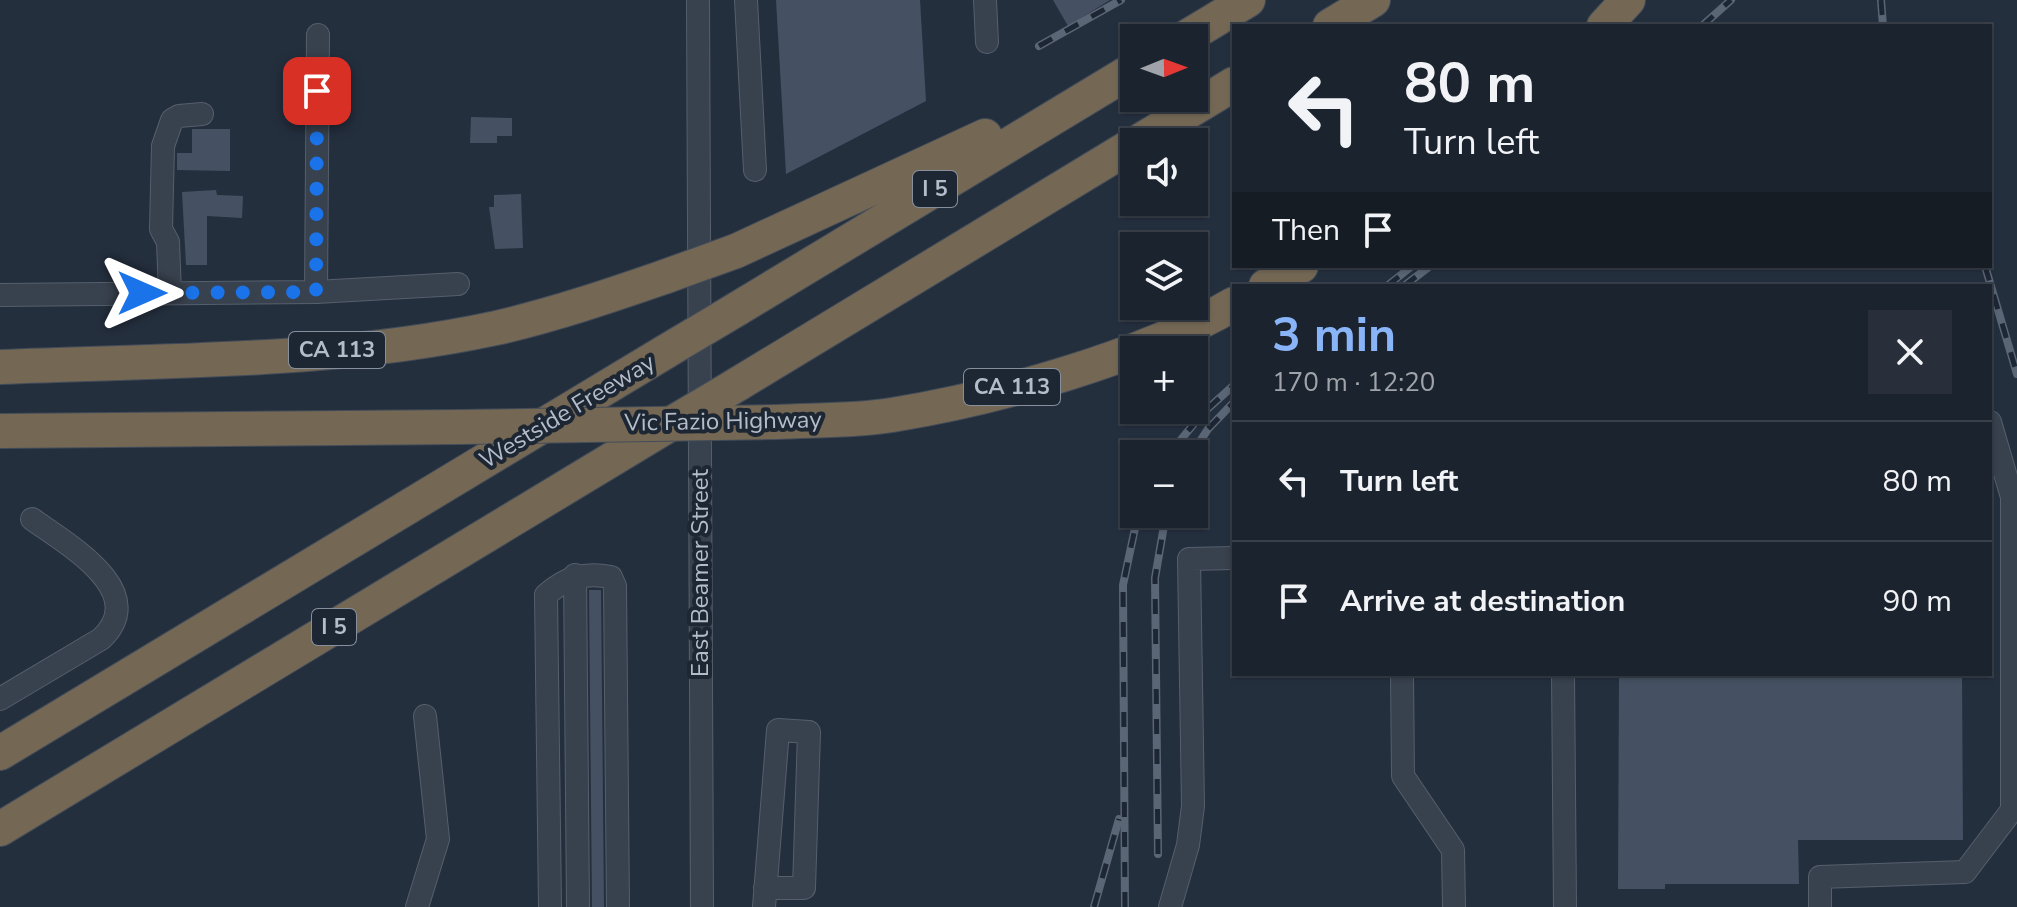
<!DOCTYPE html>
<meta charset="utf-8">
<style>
body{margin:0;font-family:"Nunito Sans",sans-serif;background:#282f3a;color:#f1f3f6;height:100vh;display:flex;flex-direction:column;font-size:30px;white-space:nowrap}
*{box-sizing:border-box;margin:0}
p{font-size:26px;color:#a0a4aa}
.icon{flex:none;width:44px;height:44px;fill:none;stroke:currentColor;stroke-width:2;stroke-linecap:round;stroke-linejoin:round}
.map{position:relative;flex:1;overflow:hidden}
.details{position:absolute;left:1232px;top:284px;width:760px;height:392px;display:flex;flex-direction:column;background:#1b232e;border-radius:0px;box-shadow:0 2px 6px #0004,0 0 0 2px #39404a}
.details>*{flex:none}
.top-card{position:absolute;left:1232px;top:24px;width:760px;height:244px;border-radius:0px;box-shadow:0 2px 6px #0004,0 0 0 2px #39404a;background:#1b232e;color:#f1f3f6;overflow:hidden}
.needle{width:52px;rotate:89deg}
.fabs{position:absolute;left:1120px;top:24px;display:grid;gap:16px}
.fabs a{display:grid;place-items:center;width:88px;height:88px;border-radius:0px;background:#1b232e;box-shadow:0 2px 6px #0004,0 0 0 2px #39404a;font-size:40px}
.pin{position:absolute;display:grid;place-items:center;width:68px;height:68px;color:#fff;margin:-34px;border-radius:16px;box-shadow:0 4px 12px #0006}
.me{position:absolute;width:88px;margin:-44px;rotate:90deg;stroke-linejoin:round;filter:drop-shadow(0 0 6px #0008)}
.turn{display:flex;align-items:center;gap:28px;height:168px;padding:0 40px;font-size:36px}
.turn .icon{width:104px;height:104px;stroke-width:2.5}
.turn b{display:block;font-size:56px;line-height:68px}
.then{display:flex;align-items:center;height:76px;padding:0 40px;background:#0003;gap:16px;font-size:30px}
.round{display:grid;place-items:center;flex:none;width:84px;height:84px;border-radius:0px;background:#282f3a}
.summary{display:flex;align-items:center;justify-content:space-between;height:136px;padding:0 40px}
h1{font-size:48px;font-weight:700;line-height:60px;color:#8ab4f8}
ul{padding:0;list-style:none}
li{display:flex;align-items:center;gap:24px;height:120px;padding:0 40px;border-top:2px solid #39404a}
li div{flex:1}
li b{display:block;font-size:30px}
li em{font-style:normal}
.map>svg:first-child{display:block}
</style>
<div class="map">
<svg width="2017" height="907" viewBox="0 0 2017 907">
<rect width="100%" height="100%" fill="#242f3e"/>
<!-- building -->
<g fill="#455162">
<path d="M776,0H920L926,101L786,174Z"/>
<path d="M1053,0H1110L1068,26Z"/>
<path d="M471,117L512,118V136H497V143H470Z"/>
<path d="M192,129H230V171L177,170V153H192Z"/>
<path d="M216,190L217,195L243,196L242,218L207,216V265H186L182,192Z"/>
<path d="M521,194L523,248L495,249L489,207H494V195Z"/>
<path d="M589,590H601L604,907H592Z"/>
<path d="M1619,674H1962L1963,840H1798L1799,884H1665V889H1618Z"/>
</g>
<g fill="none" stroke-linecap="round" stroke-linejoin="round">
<defs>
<g id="minor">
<path d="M698,0L702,907"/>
<path d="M746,0L755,170"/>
<path d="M985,0L987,42"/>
<path d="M316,292L318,35"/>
<path d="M170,293L168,242L161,229L163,146L172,120L179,116L202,114"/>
<path d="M0,295L316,292L458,284"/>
<path d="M575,575L578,907"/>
<path d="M1402,674L1403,776L1453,850L1454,907"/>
<path d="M1563,674L1565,907"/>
<path d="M0,699L101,639C152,591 65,543 32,519"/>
<path d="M417,907L438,839L425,716"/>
<path d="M550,907L546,595C566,577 585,572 611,577L615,586L618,907"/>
<path d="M764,907L778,730L809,732L804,888H765"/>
<path d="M1170,907L1188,845L1193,806L1189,559L1234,558"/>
<path d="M1820,907V877L1965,872L2012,810V497L1990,422"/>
</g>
<g id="highway">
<path d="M1330,26L1373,0"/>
<path d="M1604,26L1628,0"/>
<path d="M1185,38L1248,0"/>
<path d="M1138,142L1234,84"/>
<path d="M736,251L985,136"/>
<path d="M1266,286L1301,266"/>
<path d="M737,309L1134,69"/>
<path d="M0,367C164,360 334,363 496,328C553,315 609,296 664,277"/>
<path d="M738,384L1134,144"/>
<path d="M776,422C815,420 855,421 892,415C998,398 1142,357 1234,304"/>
<path d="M0,431L459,427"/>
<path d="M0,753L665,352"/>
<path d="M0,829L667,426"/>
</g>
</defs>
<!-- minor casing -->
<use href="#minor" stroke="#565f6c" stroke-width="24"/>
<!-- highway casing -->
<use href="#highway" stroke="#434c59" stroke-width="36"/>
<!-- minor -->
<use href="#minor" stroke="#38414e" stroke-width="22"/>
<!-- highway -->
<use href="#highway" stroke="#746855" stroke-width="34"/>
<defs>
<g id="rail">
<path d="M1881,0L1883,26"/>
<path d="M1702,26L1731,0"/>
<path d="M1039,46L1121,0"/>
<path d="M1985,266L2017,374"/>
<path d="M1387,286L1412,266"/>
<path d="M1404,286L1430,266"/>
<path d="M1169,454L1203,413L1234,385"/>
<path d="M1192,454L1208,429L1234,402"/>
<path d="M1158,854L1155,578L1166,514"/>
<path d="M1094,907L1119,819"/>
<path d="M1125,907L1123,585L1138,514"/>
</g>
</defs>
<!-- rail casing -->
<use href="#rail" stroke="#5a6575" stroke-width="8"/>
<!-- rail -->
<use href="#rail" stroke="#1d2633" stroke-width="5" stroke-dasharray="15" stroke-linecap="butt"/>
<defs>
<g id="highway-bridge">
<path d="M664,277L736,251"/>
<path d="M665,352L737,309"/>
<path d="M674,422L738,384"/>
<path d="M459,427L776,422"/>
</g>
</defs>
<!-- highway-bridge casing -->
<use href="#highway-bridge" stroke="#434c59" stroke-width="36" stroke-linecap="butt"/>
<!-- highway-bridge -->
<use href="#highway-bridge" stroke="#746855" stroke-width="34"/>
</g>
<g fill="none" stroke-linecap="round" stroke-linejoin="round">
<!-- route -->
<path stroke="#1a73e8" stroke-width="14" stroke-dasharray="0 25.2" d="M142,293L316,292L317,91"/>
</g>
<g text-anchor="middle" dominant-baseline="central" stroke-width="8" stroke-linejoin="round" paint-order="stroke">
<!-- shield labels -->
<g fill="#1d2633" stroke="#878f9c" stroke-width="2">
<rect x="913" y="171" width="44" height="36" rx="6"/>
<rect x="289" y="332" width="96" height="36" rx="6"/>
<rect x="964" y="369" width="96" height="36" rx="6"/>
<rect x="312" y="609" width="44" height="36" rx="6"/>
</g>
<g font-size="22" font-weight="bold" fill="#b4bcc9">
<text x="935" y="189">I 5</text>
<text x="337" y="350">CA 113</text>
<text x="1012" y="387">CA 113</text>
<text x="334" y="627">I 5</text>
</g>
<!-- street labels -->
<g font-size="24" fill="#b4bcc9" stroke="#1d2633">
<text transform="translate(567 411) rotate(-31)">Westside Freeway</text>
<text transform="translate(723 421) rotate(-1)">Vic Fazio Highway</text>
<text transform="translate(700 573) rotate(-90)">East Beamer Street</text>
</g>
</g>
</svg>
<div class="fabs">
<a><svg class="needle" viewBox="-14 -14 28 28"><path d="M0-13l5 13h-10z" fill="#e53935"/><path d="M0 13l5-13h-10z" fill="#a0a4aa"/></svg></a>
<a><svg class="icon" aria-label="sound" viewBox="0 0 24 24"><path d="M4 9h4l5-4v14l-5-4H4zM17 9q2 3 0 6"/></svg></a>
<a><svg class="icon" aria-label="layers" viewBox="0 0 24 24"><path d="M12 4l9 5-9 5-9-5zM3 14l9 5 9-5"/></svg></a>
<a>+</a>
<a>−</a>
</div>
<div class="pin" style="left:317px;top:91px;background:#d93025"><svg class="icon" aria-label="arrive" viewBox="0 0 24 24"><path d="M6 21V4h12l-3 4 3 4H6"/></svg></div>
<svg class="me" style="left:142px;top:293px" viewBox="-20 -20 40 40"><path d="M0-17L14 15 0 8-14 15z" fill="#1a73e8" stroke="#fff" stroke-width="4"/></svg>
<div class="top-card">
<div class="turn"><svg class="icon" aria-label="left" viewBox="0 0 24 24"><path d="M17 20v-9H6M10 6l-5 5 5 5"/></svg><div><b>80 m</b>Turn left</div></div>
<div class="then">Then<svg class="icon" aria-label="arrive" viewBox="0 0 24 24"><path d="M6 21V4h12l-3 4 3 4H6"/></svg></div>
</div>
<section class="details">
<div class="summary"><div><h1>3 min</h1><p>170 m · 12:20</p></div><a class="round"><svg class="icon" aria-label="close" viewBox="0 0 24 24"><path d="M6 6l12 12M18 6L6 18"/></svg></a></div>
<ul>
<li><svg class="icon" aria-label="left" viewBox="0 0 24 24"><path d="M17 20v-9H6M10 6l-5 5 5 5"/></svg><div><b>Turn left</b></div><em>80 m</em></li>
<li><svg class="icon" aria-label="arrive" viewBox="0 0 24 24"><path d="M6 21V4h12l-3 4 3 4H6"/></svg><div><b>Arrive at destination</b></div><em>90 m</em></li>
</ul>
</section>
</div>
